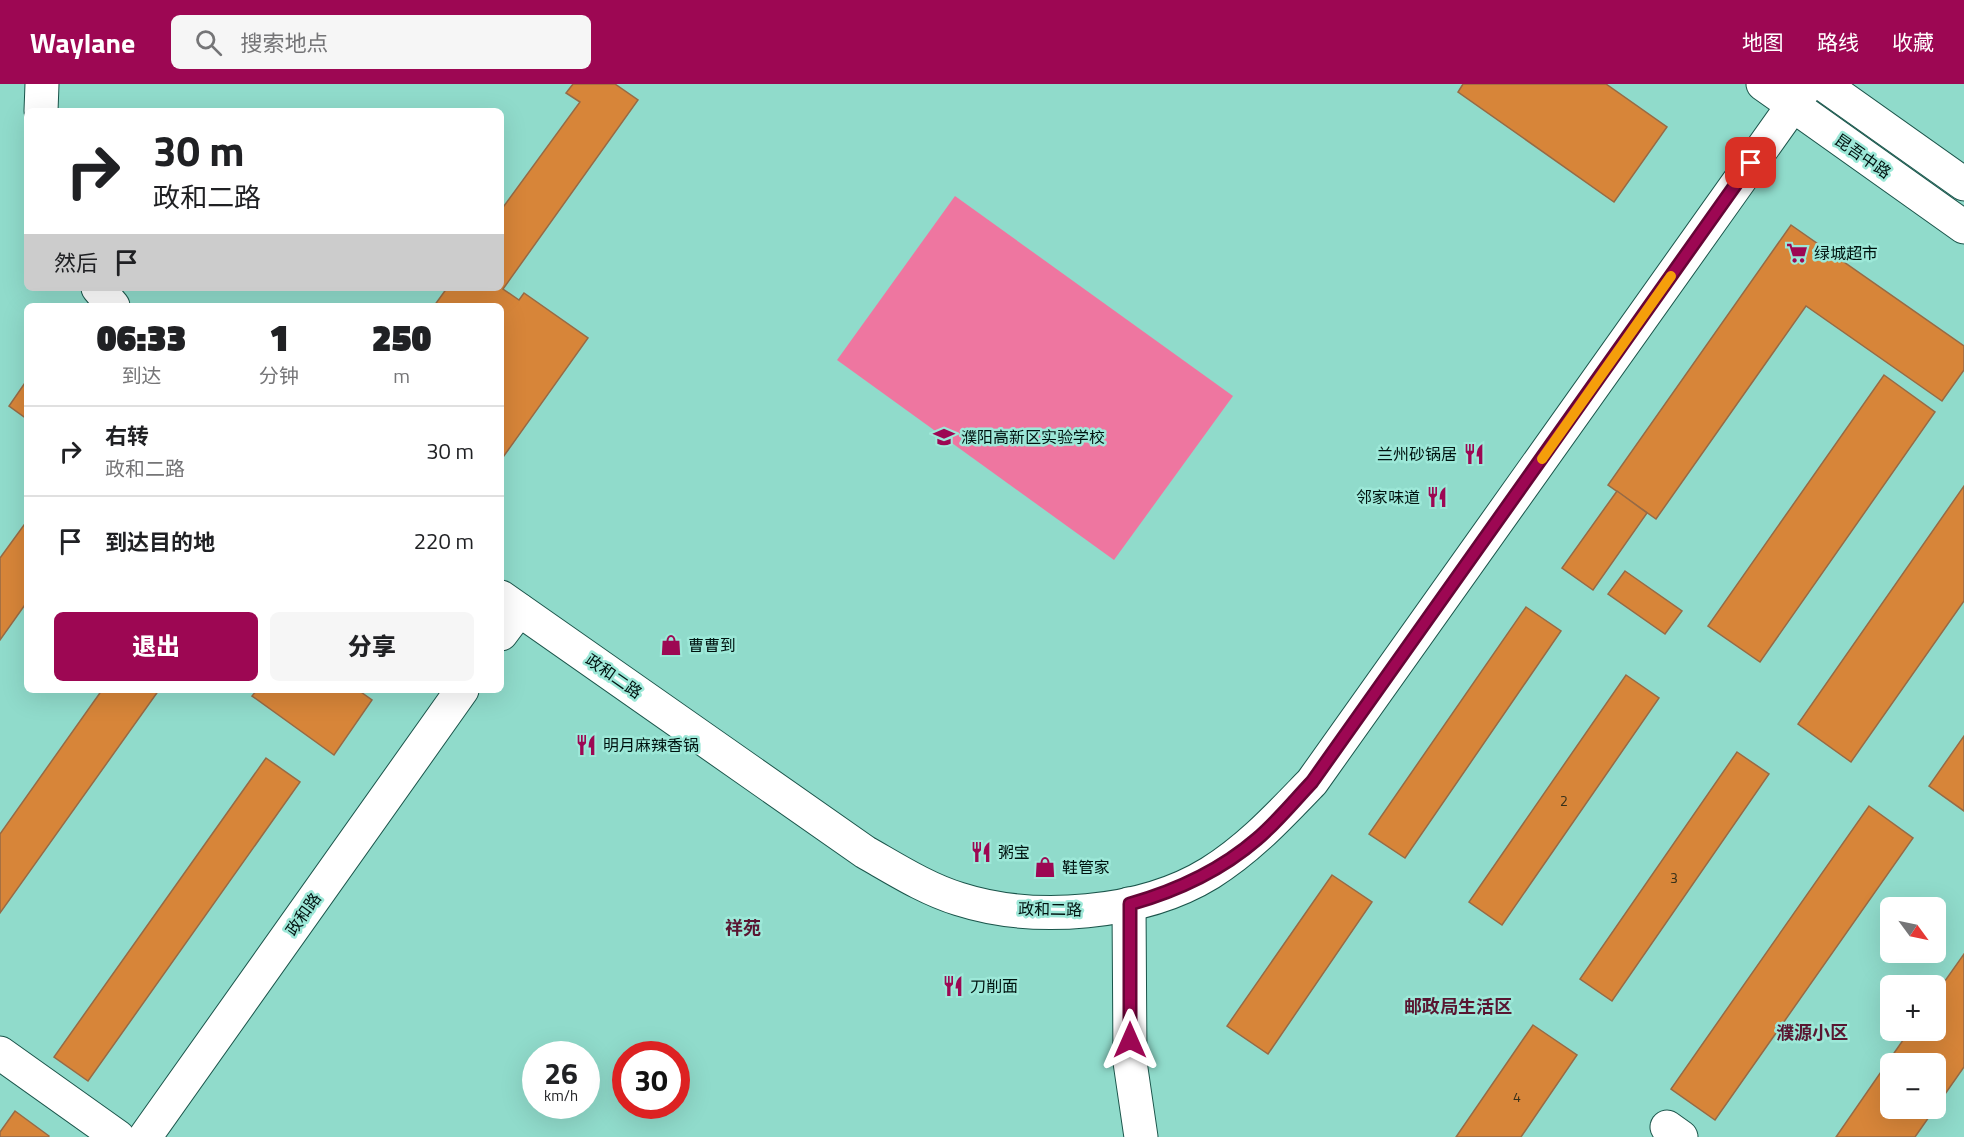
<!DOCTYPE html>
<html lang="zh">
<meta charset="utf-8">
<style>
body{margin:0;font-family:"Titillium Web","Noto Sans SC",sans-serif;background:#f6f6f6;color:#202124;height:100vh;display:flex;flex-direction:column;font-size:22px;white-space:nowrap}
*{box-sizing:border-box;margin:0}
p{font-size:20px;color:#757577}
.icon{flex:none;width:33px;height:33px;fill:none;stroke:currentColor;stroke-width:2;stroke-linecap:round;stroke-linejoin:round}
.map{position:relative;flex:1;overflow:hidden}
.side{position:absolute;left:24px;top:219px;width:480px;height:390px;display:flex;flex-direction:column;background:#fff;border-radius:9px;box-shadow:0 6px 24px #0002}
.side>*{flex:none}
.banner{position:absolute;left:24px;top:24px;width:480px;height:183px;border-radius:9px;box-shadow:0 6px 24px #0002;background:#fff;color:#202124;overflow:hidden}
.needle{width:39px;rotate:123deg}
.buttons{position:absolute;left:1880px;top:813px;display:grid;gap:12px}
.buttons a{display:grid;place-items:center;width:66px;height:66px;border-radius:9px;background:#fff;box-shadow:0 6px 24px #0002;font-size:30px}
.speed{position:absolute;left:522px;top:957px;display:flex;gap:12px;font-size:30px;font-weight:700;text-align:center}
.speed>*{display:grid;place-content:center;width:78px;height:78px;border-radius:50%;background:#fff;box-shadow:0 6px 24px #0002;line-height:1}
.speed small{font-size:15px;font-weight:400}
.speed .limit{border:9px solid #d22;background:#fff;color:#111}
.pin{position:absolute;display:grid;place-items:center;width:51px;height:51px;color:#fff;margin:-26px;border-radius:12px;box-shadow:0 3px 9px #0006}
.me{position:absolute;width:66px;margin:-33px;rotate:0deg;stroke-linejoin:round;filter:drop-shadow(0 0 4px #0008)}
.turn{display:flex;align-items:center;gap:21px;height:126px;padding:0 30px;font-size:27px}
.turn .icon{width:78px;height:78px;stroke-width:2.5}
.turn b{display:block;font-size:42px;line-height:51px}
.then{display:flex;align-items:center;height:57px;padding:0 30px;background:#0003;gap:12px;font-size:22px}
.eta{display:flex;justify-content:space-evenly;align-items:center;height:102px;text-align:center}
.eta b{font-size:36px;font-weight:800;line-height:42px}
.button{display:flex;gap:12px;margin-top:auto;padding:12px 30px}
.button a{flex:1;height:69px;border-radius:9px;background:#9d0753;color:#fff;font-size:24px;font-weight:800;line-height:69px;text-align:center}
.button a+a{background:#f6f6f6;color:#202124}
ul{padding:0;list-style:none}
li{display:flex;align-items:center;gap:18px;height:90px;padding:0 30px;border-top:2px solid #e0e0e0}
li div{flex:1}
li b{display:block;font-size:22px}
li em{font-style:normal}
header{display:flex;align-items:center;gap:36px;box-sizing:border-box;height:84px;padding:0 30px;background:#9d0753;color:#fff}
header strong{font-size:28px}
nav{display:flex;gap:33px;margin-inline-start:auto;font-size:21px}
.search{width:420px;height:54px;background:#f6f6f6;display:flex;align-items:center;gap:15px;box-sizing:border-box;padding:0 21px;border-radius:9px;color:#757577;font-size:22px}
.map>svg:first-child{display:block}
</style>
<header>
<strong>Waylane</strong>
<div class="search"><svg class="icon" aria-label="search" viewBox="0 0 24 24"><circle cx="10" cy="10" r="6"/><path d="M15 15l6 6"/></svg>搜索地点</div>
<nav><a>地图</a><a>路线</a><a>收藏</a></nav>
</header>
<div class="map">
<svg width="1964" height="1053" viewBox="0 0 1964 1053">
<rect width="100%" height="100%" fill="#90dbcb"/>
<!-- green -->
<path fill="#ee76a0" d="M955,112L1233,312L1114,476L837,276Z"/>
<!-- building -->
<g fill="#d78539" stroke="#976a45" stroke-width="1.5" fill-rule="evenodd">
<path d="M573,0H615L638,16L503,205L519,216L524,209L588,254L501,376V222H434L447,204H501V126L580,18L566,9Z"/>
<path d="M1463,0H1606L1667,43L1614,118L1458,8Z"/>
<path d="M1791,141L1964,262V286L1942,317L1806,222L1656,435L1608,401Z"/>
<path d="M1884,291L1935,328L1760,578L1708,542Z"/>
<path d="M27,296V335L9,322Z"/>
<path d="M1964,402V517L1851,678L1798,640Z"/>
<path d="M1617,407L1647,429L1593,506L1562,484Z"/>
<path d="M24,441L27,443V518L0,556V474Z"/>
<path d="M1625,487L1682,527L1665,550L1608,510Z"/>
<path d="M1526,523L1561,547L1405,774L1369,750Z"/>
<path d="M1626,591L1659,614L1502,841L1469,818Z"/>
<path d="M102,606H159L0,829V750Z"/>
<path d="M257,606H358L372,616L334,671L252,612Z"/>
<path d="M1964,652V727L1929,702Z"/>
<path d="M1737,668L1769,690L1612,917L1580,895Z"/>
<path d="M266,674L300,698L88,997L54,973Z"/>
<path d="M1869,722L1913,754L1715,1036L1671,1005Z"/>
<path d="M1332,791L1372,818L1268,970L1227,942Z"/>
<path d="M1964,870V983L1915,1053H1836L1910,946H1935V911ZM1890,980H1935V1024H1890Z"/>
<path d="M1533,941L1577,971L1521,1053H1456Z"/>
<path d="M15,1027L49,1052L48,1053H0V1048Z"/>
</g>
<g fill="none" stroke-linecap="round" stroke-linejoin="round">
<defs>
<g id="minor">
<path d="M1763,0L1964,143"/>
<path d="M1823,0L1964,100"/>
<path d="M41,27L42,0"/>
<path d="M98,204L113,222"/>
<path d="M501,513L865,768C895,785 926,805 959,815C1034,839 1142,831 1210,789C1250,764 1280,731 1312,698L1808,0"/>
<path d="M501,550L519,526"/>
<path d="M1129,820L1130,978L1141,1053"/>
<path d="M0,969L118,1053"/>
<path d="M1667,1043L1681,1053"/>
<path d="M145,1053L462,606"/>
</g>
</defs>
<!-- minor casing -->
<use href="#minor" stroke="#1b554b" stroke-width="35"/>
<!-- minor -->
<use href="#minor" stroke="#fff" stroke-width="33"/>
</g>
<g fill="none" stroke-linecap="round" stroke-linejoin="round">
<defs>
<path id="route" d="M1130,956V820C1176,807 1220,787 1257,755C1277,738 1294,717 1312,698L1751,79"/>
</defs>
<!-- route casing -->
<use href="#route" stroke="#660536" stroke-width="15"/>
<!-- route -->
<use href="#route" stroke="#9d0753" stroke-width="10"/>
<!-- slow -->
<path stroke="#f59e0b" stroke-width="10" d="M1542,375L1671,192"/>
</g>
<!-- icons -->
<defs>
<symbol id="supermarket-bare" viewBox="-9 -9 18 18"><path d="M-6-5.5h2.5l.6 2H6L4.5 2H-2.5L-4.4-4H-6ZM-1.5 3.2a1.3 1.3 0 1 0 .1 0ZM3 3.2a1.3 1.3 0 1 0 .1 0Z" fill="#9d0753" stroke="#9de8d8" stroke-width="2.5" paint-order="stroke"/></symbol>
<symbol id="school-bare" viewBox="-9 -9 18 18"><path d="M0-5L7-2L0 1L-7-2ZM-4 1L0 2.5L4 1V4Q0 6-4 4Z" fill="#9d0753" stroke="#9de8d8" stroke-width="2.5" paint-order="stroke"/></symbol>
<symbol id="restaurant-bare" viewBox="-9 -9 18 18"><path d="M-5-6h1v4h1v-4h1v4h1v-4h1v5L-1.5 .5V6h-2V.5L-5-1ZM5-6V6H3V1.5H1.5Q1.5-4 5-6Z" fill="#9d0753" stroke="#9de8d8" stroke-width="2.5" paint-order="stroke"/></symbol>
<symbol id="shop-bare" viewBox="-9 -9 18 18"><path d="M-5-2.5h2.3a2.7 3.5 0 0 1 5.4 0H5L5.5 6h-11ZM-1.5-2.5h3a1.5 2.3 0 0 0-3 0Z" fill="#9d0753" stroke="#9de8d8" stroke-width="2.5" paint-order="stroke"/></symbol>
</defs>
<g fill-rule="evenodd">
<use href="#supermarket-bare" x="1782" y="154" width="30" height="30"/>
<use href="#school-bare" x="929" y="338" width="30" height="30"/>
<use href="#restaurant-bare" x="1459" y="355" width="30" height="30"/>
<use href="#restaurant-bare" x="1422" y="398" width="30" height="30"/>
<use href="#shop-bare" x="656" y="546" width="30" height="30"/>
<use href="#restaurant-bare" x="571" y="646" width="30" height="30"/>
<use href="#restaurant-bare" x="966" y="753" width="30" height="30"/>
<use href="#shop-bare" x="1030" y="768" width="30" height="30"/>
<use href="#restaurant-bare" x="938" y="887" width="30" height="30"/>
</g>
<g text-anchor="middle" dominant-baseline="central" stroke-width="5" stroke-linejoin="round" paint-order="stroke">
<!-- number labels -->
<g font-size="14" fill="#36301a">
<text x="1564" y="716">2</text>
<text x="1674" y="793">3</text>
<text x="1517" y="1012">4</text>
</g>
<!-- street labels -->
<g font-size="16" fill="#001310" stroke="#9de8d8">
<text transform="translate(1863 72) rotate(35)">昆吾中路</text>
<text transform="translate(614 592) rotate(35)">政和二路</text>
<text transform="translate(1050 825) rotate(1)">政和二路</text>
<text transform="translate(303 830) rotate(-55)">政和路</text>
</g>
<!-- poi labels -->
<g font-size="16" fill="#001310" stroke="#9de8d8" text-anchor="start">
<text x="1814" y="169">绿城超市</text>
<text x="961" y="353">濮阳高新区实验学校</text>
<text x="1457" y="370" text-anchor="end">兰州砂锅居</text>
<text x="1420" y="413" text-anchor="end">邻家味道</text>
<text x="688" y="561">曹曹到</text>
<text x="603" y="661">明月麻辣香锅</text>
<text x="998" y="768">粥宝</text>
<text x="1062" y="783">鞋管家</text>
<text x="970" y="902">刀削面</text>
</g>
<!-- neighbourhood labels -->
<g font-size="18" font-weight="bold" fill="#591631" stroke="#9de8d8">
<text x="743" y="843">祥苑</text>
<text x="1458" y="922">邮政局生活区</text>
<text x="1812" y="948">濮源小区</text>
</g>
</g>
</svg>
<div class="buttons">
<a><svg class="needle" viewBox="-14 -14 28 28"><path d="M0-13l5 13h-10z" fill="#e53935"/><path d="M0 13l5-13h-10z" fill="#757577"/></svg></a>
<a>+</a>
<a>−</a>
</div>
<div class="speed"><div>26<small>km/h</small></div><div class="limit">30</div></div>
<div class="pin" style="left:1751px;top:79px;background:#d93025"><svg class="icon" aria-label="arrive" viewBox="0 0 24 24"><path d="M6 21V4h12l-3 4 3 4H6"/></svg></div>
<svg class="me" style="left:1130px;top:956px" viewBox="-20 -20 40 40"><path d="M0-17L14 15 0 8-14 15z" fill="#9d0753" stroke="#fff" stroke-width="4"/></svg>
<div class="banner">
<div class="turn"><svg class="icon" aria-label="right" viewBox="0 0 24 24"><path d="M7 20v-9h11M14 6l5 5-5 5"/></svg><div><b>30 m</b>政和二路</div></div>
<div class="then">然后<svg class="icon" aria-label="arrive" viewBox="0 0 24 24"><path d="M6 21V4h12l-3 4 3 4H6"/></svg></div>
</div>
<section class="side">
<div class="eta">
<div><b>06:33</b><p>到达</p></div>
<div><b>1</b><p>分钟</p></div>
<div><b>250</b><p>m</p></div>
</div>
<ul>
<li><svg class="icon" aria-label="right" viewBox="0 0 24 24"><path d="M7 20v-9h11M14 6l5 5-5 5"/></svg><div><b>右转</b><p>政和二路</p></div><em>30 m</em></li>
<li><svg class="icon" aria-label="arrive" viewBox="0 0 24 24"><path d="M6 21V4h12l-3 4 3 4H6"/></svg><div><b>到达目的地</b></div><em>220 m</em></li>
</ul>
<div class="button"><a>退出</a><a>分享</a></div>
</section>
</div>
